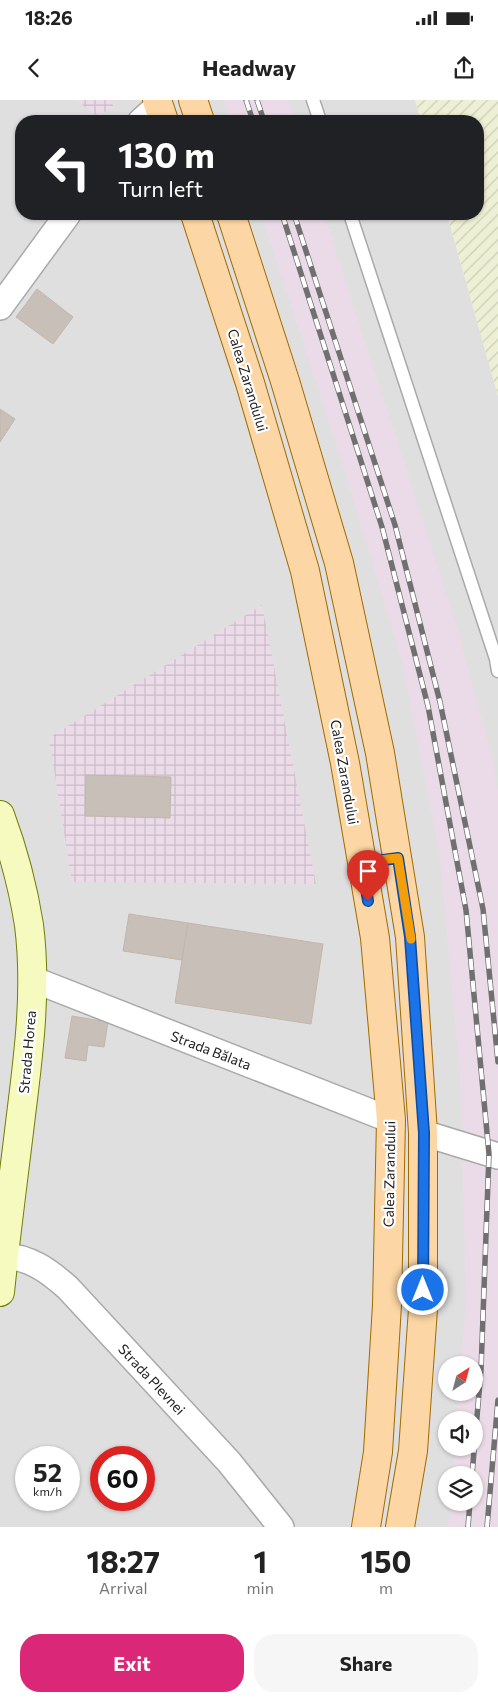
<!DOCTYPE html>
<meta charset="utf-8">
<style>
body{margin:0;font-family:Commissioner,sans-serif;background:#f6f6f6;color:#222;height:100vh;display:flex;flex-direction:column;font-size:19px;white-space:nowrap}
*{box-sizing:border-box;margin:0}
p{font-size:16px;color:#767676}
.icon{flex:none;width:28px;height:28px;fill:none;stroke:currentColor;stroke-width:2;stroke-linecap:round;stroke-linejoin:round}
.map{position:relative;height:1427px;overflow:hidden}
.drawer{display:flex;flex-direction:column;background:#fff;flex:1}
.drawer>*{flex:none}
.top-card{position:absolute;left:15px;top:15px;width:469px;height:105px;border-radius:20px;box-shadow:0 1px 4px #0004;background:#202124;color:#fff;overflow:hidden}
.needle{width:32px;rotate:36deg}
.tools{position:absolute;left:438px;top:1256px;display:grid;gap:10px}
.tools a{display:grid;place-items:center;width:45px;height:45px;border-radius:50%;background:#fff;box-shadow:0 1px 4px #0004;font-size:25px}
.speed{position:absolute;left:15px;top:1346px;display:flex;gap:10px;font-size:25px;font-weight:700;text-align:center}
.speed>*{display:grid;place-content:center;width:65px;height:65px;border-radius:50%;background:#fff;box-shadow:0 1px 4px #0004;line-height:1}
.speed small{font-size:12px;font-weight:400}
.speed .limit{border:8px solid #d22;background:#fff;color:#111}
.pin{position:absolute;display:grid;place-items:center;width:42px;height:42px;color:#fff;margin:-51px -21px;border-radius:50% 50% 50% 0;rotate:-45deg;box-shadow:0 0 5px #0007}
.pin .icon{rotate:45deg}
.me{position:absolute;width:55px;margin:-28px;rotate:0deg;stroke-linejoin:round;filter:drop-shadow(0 0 4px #0008)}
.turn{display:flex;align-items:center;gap:18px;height:105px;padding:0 20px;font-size:22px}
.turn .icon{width:65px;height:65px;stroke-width:2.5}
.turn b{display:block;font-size:35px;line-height:42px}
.eta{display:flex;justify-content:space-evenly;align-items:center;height:85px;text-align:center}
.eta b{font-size:30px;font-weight:700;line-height:35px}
.cta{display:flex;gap:10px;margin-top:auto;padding:10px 20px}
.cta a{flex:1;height:58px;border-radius:20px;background:#db2777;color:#fff;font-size:20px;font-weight:700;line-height:58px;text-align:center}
.cta a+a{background:#f6f6f6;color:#222}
.status{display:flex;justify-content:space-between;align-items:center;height:35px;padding:0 25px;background:#fff;direction:ltr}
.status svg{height:14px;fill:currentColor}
header{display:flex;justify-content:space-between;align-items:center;height:65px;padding:0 20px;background:#fff;font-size:22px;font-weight:700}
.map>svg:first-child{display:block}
</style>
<div class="status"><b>18:26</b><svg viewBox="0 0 49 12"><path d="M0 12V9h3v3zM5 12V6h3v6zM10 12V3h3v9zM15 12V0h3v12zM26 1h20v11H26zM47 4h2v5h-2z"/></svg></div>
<header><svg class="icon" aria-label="back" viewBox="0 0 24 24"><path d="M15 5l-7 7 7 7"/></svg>Headway<svg class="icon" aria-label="share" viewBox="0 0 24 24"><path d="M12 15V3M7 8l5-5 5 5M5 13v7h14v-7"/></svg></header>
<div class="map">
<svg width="498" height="1427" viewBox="0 0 498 1427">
<defs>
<pattern id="industrial-grid" width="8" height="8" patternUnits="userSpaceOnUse" patternTransform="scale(1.25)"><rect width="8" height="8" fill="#ebdbe8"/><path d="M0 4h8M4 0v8" fill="none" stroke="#c9bcc7"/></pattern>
<pattern id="farmland-furrows" width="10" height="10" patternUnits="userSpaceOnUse" patternTransform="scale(1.25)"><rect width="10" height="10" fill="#eef0d5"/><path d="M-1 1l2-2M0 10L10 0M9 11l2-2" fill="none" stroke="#ccceb7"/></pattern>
</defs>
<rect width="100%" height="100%" fill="#f2efe9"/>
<!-- residential -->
<path fill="#e0dfdf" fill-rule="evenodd" d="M0,0H415L421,21H21V114H447L498,296V1427H0ZM446,1265H474V1292H446ZM446,1320H474V1348H446ZM26,1358H69V1400H26ZM101,1358H144V1400H101ZM446,1375H474V1402H446Z"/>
<!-- industrial -->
<g fill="url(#industrial-grid)">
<path d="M76,0H111L114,8L96,15Z"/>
<path d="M262,505L316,784L72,782L49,638Z"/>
</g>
<!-- railway -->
<g fill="#ebdbe8">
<path d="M224,0H288L295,21H231Z"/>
<path d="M261,114H324L456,524L494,665L498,690V1427H448L451,1403L474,1402V1375H453L455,1348H474V1320H457L459,1293L474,1292V1265H461L466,1198L460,972L439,751L402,562L343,366Z"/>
</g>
<!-- farmland -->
<path fill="url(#farmland-furrows)" d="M415,0H498V296L447,114H478V21H421Z"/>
<!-- building -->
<g fill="#c7bfb8" stroke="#c4b6ab">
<path d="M37,189L73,217L53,244L16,217Z"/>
<path d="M0,309L15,319L0,342Z"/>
<path d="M86,675L171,677L170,718L85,716Z"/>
<path d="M129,814L188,823L182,860L123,851Z"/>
<path d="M188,823L323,844L311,924L175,903Z"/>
<path d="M72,916L108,922L104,947L88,945L86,961L65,958Z"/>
</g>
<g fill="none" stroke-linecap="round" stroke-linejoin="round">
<defs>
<g id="lane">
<path d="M313,0L320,21"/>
<path d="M350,114L496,559L498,571"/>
</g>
<g id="street">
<path d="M141,21L159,5"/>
<path d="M0,207L68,114"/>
<path d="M32,879L391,1020"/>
<path d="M423,1033L498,1056"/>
<path d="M4,1156C30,1157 49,1171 68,1188L229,1362L281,1427"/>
</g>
<path id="secondary" d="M0,715C13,750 23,787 29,825C37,888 29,952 21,1015C14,1074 6,1133 0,1192"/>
<g id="primary">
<path d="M157,0L164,21"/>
<path d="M193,0L200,21"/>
<path d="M195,114L250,283L305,471L345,663L375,838L391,1020L387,1205L378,1352L366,1427"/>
<path d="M231,114L285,281L339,463L380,653L410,837L423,1033V1209L413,1351L400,1427"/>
</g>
</defs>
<!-- lane casing -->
<use href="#lane" stroke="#a9a9a9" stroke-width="15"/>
<!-- street casing -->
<use href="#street" stroke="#a9a9a9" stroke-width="28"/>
<!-- secondary casing -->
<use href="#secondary" stroke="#707d05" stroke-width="30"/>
<!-- primary casing -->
<use href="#primary" stroke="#a06b00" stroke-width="30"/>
<!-- lane -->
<use href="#lane" stroke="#fff" stroke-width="12"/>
<!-- street -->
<use href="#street" stroke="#fff" stroke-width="25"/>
<!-- secondary -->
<use href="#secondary" stroke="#f7fabf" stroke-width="28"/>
<!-- primary -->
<use href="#primary" stroke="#fcd6a4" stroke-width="28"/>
<defs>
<g id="rail">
<path d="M246,0L253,21"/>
<path d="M257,0L264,21"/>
<path d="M282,114L382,427L428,606L466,810L489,1054L481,1270L472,1375"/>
<path d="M294,114L395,425L440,602L483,809L498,962"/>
<path d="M468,1427L470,1402"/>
<path d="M487,1427L498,1300"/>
</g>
</defs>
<!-- rail casing -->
<use href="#rail" stroke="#707070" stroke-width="5.5"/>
<!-- rail -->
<use href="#rail" stroke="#fff" stroke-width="4" stroke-dasharray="11" stroke-linecap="butt"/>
</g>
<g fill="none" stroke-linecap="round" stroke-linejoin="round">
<defs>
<path id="route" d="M368,801L362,763L398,758L410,837L424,1033L423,1190"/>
</defs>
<!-- route casing -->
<use href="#route" stroke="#114b97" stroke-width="12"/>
<!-- route -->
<use href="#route" stroke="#1a73e8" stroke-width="9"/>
<!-- slow -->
<path stroke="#f59e0b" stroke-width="9" d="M379,760L398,758L411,839"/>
</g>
<g text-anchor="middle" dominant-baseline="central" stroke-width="4.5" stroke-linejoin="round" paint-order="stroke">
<!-- street labels -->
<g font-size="14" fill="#222" stroke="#fff">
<text transform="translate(248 280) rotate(73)">Calea Zarandului</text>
<text transform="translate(345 672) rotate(80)">Calea Zarandului</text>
<text transform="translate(211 950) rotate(21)">Strada Bălata</text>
<text transform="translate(27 952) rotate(-85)">Strada Horea</text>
<text transform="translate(389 1074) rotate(-89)">Calea Zarandului</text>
<text transform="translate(152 1279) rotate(47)">Strada Plevnei</text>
</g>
</g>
</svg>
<div class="tools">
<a><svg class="needle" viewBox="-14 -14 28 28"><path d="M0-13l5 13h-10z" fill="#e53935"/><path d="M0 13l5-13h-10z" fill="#767676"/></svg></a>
<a><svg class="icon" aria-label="sound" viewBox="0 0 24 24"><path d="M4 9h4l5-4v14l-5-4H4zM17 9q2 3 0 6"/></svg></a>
<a><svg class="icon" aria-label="layers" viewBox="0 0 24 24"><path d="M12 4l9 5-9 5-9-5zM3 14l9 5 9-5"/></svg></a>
</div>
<div class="speed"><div>52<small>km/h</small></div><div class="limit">60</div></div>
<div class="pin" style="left:368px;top:801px;background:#d93025"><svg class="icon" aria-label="arrive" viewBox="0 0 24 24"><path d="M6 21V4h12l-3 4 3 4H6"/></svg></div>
<svg class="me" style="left:423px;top:1190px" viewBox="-20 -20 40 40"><circle r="17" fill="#1a73e8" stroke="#fff" stroke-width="3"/><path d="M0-11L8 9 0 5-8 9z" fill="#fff"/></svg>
<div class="top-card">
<div class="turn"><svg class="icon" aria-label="left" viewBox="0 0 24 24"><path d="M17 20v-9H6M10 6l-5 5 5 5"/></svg><div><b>130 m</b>Turn left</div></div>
</div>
</div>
<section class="drawer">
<div class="eta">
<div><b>18:27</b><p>Arrival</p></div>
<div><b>1</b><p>min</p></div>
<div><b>150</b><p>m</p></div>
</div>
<div class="cta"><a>Exit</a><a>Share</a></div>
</section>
